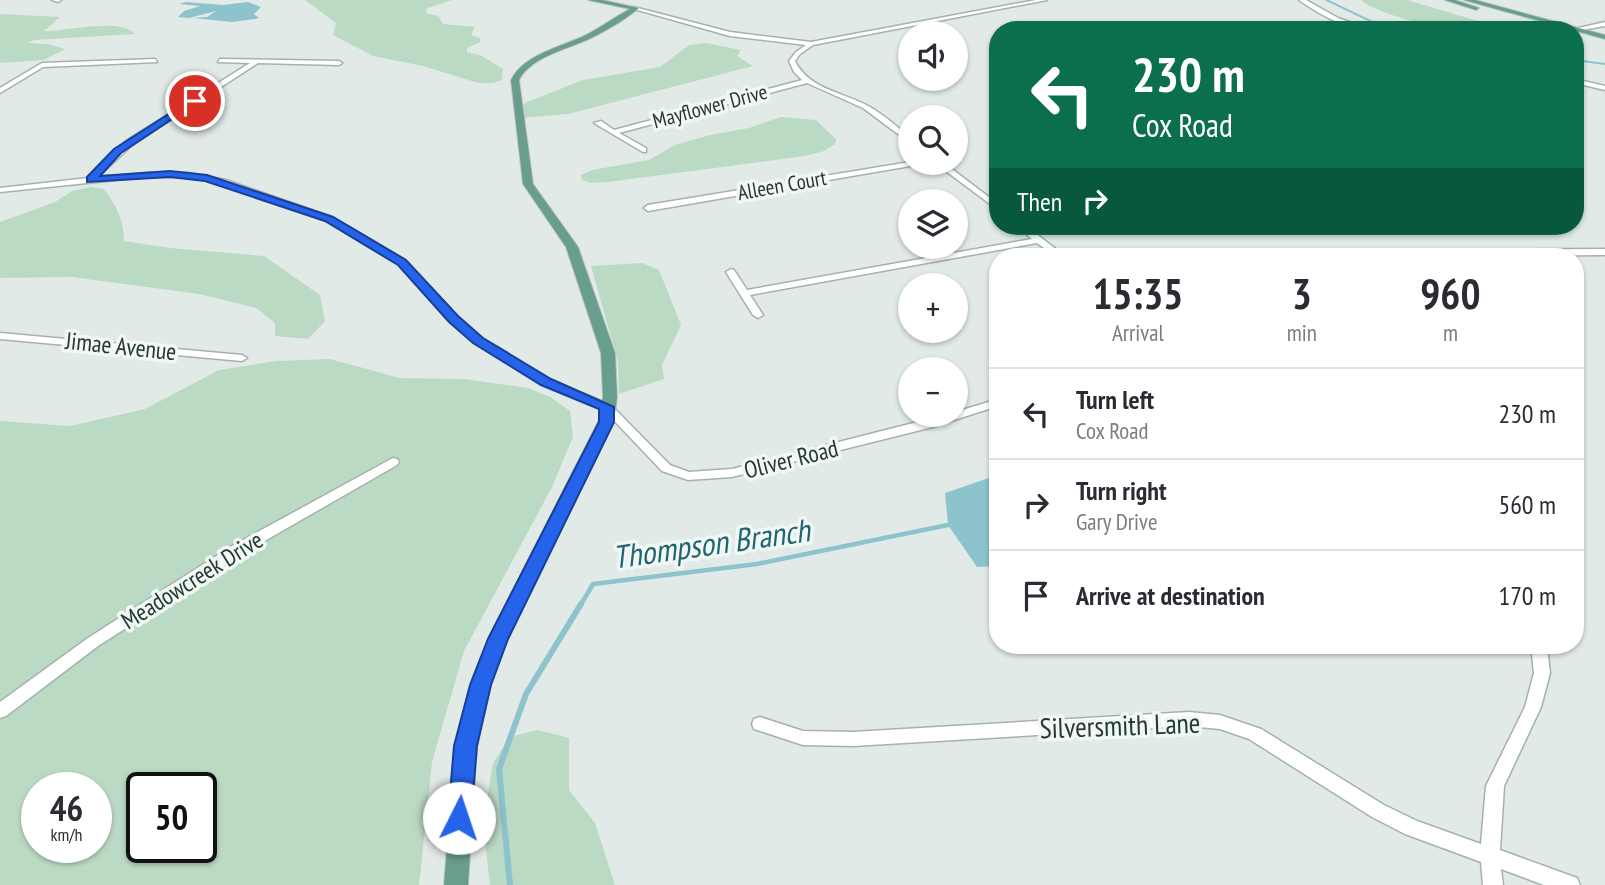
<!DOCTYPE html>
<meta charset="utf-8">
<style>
body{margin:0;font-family:"PT Sans Narrow",sans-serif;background:#f7f7f7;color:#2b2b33;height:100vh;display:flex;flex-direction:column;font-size:26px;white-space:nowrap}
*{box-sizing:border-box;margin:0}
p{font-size:23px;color:#7c7c81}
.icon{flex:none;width:38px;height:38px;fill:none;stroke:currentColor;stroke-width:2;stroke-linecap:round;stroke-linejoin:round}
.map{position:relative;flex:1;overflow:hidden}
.details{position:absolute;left:989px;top:248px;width:595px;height:406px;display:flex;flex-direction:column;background:#fff;border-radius:28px;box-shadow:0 2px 5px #0004}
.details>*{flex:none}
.top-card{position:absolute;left:989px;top:21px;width:595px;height:214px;border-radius:28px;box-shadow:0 2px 5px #0004;background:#0b6e4f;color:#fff;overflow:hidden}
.tools{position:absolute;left:898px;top:21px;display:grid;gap:14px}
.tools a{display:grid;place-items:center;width:70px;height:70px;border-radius:50%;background:#fff;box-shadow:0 2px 5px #0004;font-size:35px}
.speed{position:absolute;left:21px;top:772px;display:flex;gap:14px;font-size:35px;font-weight:700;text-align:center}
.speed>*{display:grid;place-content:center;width:91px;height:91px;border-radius:50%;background:#fff;box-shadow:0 2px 5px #0004;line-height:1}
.speed small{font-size:18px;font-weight:400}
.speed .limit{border:4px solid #111;border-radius:10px;background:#fff;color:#111}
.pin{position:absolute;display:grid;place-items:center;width:60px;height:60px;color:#fff;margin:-30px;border:4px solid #fff;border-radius:50%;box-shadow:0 2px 7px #0007}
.me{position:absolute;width:77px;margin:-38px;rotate:4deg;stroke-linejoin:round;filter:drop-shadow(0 0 5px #0008)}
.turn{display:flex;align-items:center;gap:24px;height:147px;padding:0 28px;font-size:32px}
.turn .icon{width:91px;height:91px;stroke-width:2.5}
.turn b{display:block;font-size:49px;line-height:60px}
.then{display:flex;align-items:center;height:66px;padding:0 28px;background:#0003;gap:14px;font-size:26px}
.eta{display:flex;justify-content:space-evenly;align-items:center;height:119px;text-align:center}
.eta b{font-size:42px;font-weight:600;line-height:49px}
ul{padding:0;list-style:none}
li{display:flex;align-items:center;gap:21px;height:91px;padding:0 28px;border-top:2px solid #e1e1e2}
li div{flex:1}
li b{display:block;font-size:26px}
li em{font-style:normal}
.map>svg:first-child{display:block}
</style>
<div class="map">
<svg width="1605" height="885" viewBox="0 0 1605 885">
<rect width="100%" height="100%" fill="#e1eae6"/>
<!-- green -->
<g fill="#bbdac3" fill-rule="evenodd">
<path d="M305,0H453L427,8L426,13L438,16L443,24L475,27L471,35L480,38V42L467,48V52L482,56L503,69L502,80L493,83H478L423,66L373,56L333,35L336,23Z"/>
<path d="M1361,0H1407L1495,26C1474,40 1380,17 1361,0Z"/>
<path d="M0,14L60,17L44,31C67,32 119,17 135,34L34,40L28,43L48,44L65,49L44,60L0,63Z"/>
<path d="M706,43L741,50L737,56L753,66L568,114L520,118L518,107L527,102L583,80L660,67L689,45Z"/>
<path d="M781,117L816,120L836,139L835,144L824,151L805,156L608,182L591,183L582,180L581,175L592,170L649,160L675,145L710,135L749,128Z"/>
<path d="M91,187L104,189C116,205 124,220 124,241L170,248L264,256L320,295L325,321L308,339L275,336V323L256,308L199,294L72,277L0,278V222L55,202L72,191Z"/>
<path d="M642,263L659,270L681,325L662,365L664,379L619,394L618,362L591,266Z"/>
<path d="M330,359L400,378L464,379L528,388L550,397L570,411L573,437L552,487L464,651L432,762L419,885H0V421L70,426L145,409L219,370L277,361ZM37,788H96V847H37ZM142,788H201V847H142Z"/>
<path d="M538,730L569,738V790L595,823L615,885H490L483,824L493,763L510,737Z"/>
</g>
<!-- water -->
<g fill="#8dc3cc">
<path d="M186,2L223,5L248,2L261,7L254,14L259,18L255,19L232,22L193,18L207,17L216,11L189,18L178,17L184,11L200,6L179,4Z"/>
<path d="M989,478L997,482V566L977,567L948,525L945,493Z"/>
</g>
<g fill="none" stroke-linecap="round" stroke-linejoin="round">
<!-- stream-far2 -->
<g stroke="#8dc3cc" stroke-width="2">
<path d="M1326,0C1350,10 1371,24 1396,30"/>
<path d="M1575,60L1605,64"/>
</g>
<!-- stream-far1 -->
<path stroke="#8dc3cc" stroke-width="4.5" d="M580,606L593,584L757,564L948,525"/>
<!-- stream -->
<path stroke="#8dc3cc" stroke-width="6" d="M510,885L499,769L526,694L581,604"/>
<defs>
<g id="minor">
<path d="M52,0H61L58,2Z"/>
<path d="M1036,0H1047L813,45L800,54L795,61C809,90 844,92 870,107C884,115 897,127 910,137V143L863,108L807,83L619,133L646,148V152H643L594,123L601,121L614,130L802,80L794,72L789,61L796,52L806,45L730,36L634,9V7L730,32L811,42Z"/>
<path d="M1299,0H1306L1338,18L1372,30C1347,30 1319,14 1299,0Z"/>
<path d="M1605,22V26L1575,31L1570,30Z"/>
<path d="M155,59L157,62L43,67L0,93V88L42,63Z"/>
<path d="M220,59L339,61L342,63L339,65L258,63L132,145L98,177L145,173H188L226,180L332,217L405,260L458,317L482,339L550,380L611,405L670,465L689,472L732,469L945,415H956V412L998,399V406L929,428L732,477L688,480L662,471L603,409L542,384L474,343L450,321L399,264L326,221L221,184L188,177H145L0,192V188L88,178L126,141L250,63L218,62Z"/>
<path d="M1575,79L1605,86V90L1575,83Z"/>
<path d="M910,162L920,163L916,165L648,211L644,208L648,205Z"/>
<path d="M935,163H944L998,204V210Z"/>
<path d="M1017,226H1026L1066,257H1056L1037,243L750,295L763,315L758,318L753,315L726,272L731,269L734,270L747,290L1032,239Z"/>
<path d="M1605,249V255L1411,257L1416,254L1456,250Z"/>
<path d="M0,333L242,355L247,358L242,361L0,339Z"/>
<path d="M393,458L397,459L399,462L397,465L242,554L98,646L6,716L0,718V702L88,638L232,546Z"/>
<path d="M1531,646H1547L1550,673L1541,707L1504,786L1500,850L1577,878L1580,885H1544L1501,869L1503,885H1483L1481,862L1405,834L1372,817L1249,739L1220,729L1189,726L853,746L803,745L754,729L752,724L754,719L760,717L803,731L853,732L1189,712L1220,715L1261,729L1384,805L1417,821L1481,844L1486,786L1525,707L1534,673Z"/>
</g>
<g id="major">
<path d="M588,0H602L639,8C626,19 609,29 593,37C570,49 531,56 519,80L533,184L578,247L615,353L617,397L614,422L508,639L490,685L477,746L468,885H444L455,746L470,685L488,639L598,422L603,397L601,353L566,247L523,184L511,80C524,54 561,47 586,35C601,27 615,17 630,9Z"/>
<path d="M1445,0H1455L1479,8L1476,10Z"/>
<path d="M1464,0H1475L1605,35V39Z"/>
</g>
</defs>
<!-- minor casing -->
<use href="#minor" stroke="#a4b2ad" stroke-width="3"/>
<!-- major casing -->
<use href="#major" stroke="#bdc4c2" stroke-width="2"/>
<!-- minor -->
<use href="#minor" fill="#fff" fill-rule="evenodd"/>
<!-- major -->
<use href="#major" fill="#699d8e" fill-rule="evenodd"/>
</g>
<!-- route -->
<path fill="#2563eb" stroke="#184099" stroke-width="2" d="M192,99L199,101L121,153L100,176L170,171L207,175L333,217L406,260L458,316L483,338L551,379L614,407V422L508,639L491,685L477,746L471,818L468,825L459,829L451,825L448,818L454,746L470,685L488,639L599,422V409L541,385L473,343L449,322L398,265L325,221L205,181L170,177L87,182V177L114,149Z"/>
<g text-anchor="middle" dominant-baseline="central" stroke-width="7" stroke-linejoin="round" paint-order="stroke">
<!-- far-street labels -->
<g font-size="21" fill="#233a33" stroke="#f1f7f4">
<text transform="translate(710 106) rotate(-15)">Mayflower Drive</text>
<text transform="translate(782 185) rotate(-10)">Alleen Court</text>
</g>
<!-- street labels -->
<g font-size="24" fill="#233a33" stroke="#f1f7f4">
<text transform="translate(121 346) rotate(6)">Jimae Avenue</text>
<text transform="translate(791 459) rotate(-14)">Oliver Road</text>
<text transform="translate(192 580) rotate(-32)">Meadowcreek Drive</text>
</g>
<!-- near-street labels -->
<g font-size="28" fill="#233a33" stroke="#f1f7f4">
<text transform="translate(1120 725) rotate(-2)">Silversmith Lane</text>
</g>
<!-- near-water labels -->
<g font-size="32" font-style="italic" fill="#226571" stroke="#f1f7f4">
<text transform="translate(711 543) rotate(-8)">Thompson Branch</text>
</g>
</g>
</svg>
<div class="tools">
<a><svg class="icon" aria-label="sound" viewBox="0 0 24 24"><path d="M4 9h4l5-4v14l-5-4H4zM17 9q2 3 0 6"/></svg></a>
<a><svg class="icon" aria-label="search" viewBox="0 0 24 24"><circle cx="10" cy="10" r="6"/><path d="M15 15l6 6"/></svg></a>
<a><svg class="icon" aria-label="layers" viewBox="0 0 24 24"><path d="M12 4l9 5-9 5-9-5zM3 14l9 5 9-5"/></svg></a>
<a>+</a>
<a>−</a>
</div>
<div class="speed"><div>46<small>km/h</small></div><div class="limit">50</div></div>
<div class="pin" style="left:195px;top:101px;background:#d93025"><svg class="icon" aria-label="arrive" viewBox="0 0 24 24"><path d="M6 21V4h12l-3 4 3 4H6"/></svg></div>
<svg class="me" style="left:459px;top:818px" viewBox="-20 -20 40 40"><circle r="19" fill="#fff"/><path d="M0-13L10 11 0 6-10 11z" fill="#2563eb"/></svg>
<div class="top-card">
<div class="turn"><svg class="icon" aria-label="left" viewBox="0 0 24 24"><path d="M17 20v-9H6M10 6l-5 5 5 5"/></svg><div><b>230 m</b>Cox Road</div></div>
<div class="then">Then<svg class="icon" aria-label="right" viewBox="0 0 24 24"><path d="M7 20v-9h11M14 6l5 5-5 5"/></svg></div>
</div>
<section class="details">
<div class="eta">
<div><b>15:35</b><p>Arrival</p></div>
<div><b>3</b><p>min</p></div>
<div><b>960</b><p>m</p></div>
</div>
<ul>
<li><svg class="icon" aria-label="left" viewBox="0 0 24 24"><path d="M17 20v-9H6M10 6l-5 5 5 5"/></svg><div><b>Turn left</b><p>Cox Road</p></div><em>230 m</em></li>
<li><svg class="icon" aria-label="right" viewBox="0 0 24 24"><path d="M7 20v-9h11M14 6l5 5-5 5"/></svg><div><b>Turn right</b><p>Gary Drive</p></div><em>560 m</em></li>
<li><svg class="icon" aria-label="arrive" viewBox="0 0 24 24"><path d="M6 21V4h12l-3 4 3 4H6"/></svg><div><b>Arrive at destination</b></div><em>170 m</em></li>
</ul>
</section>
</div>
